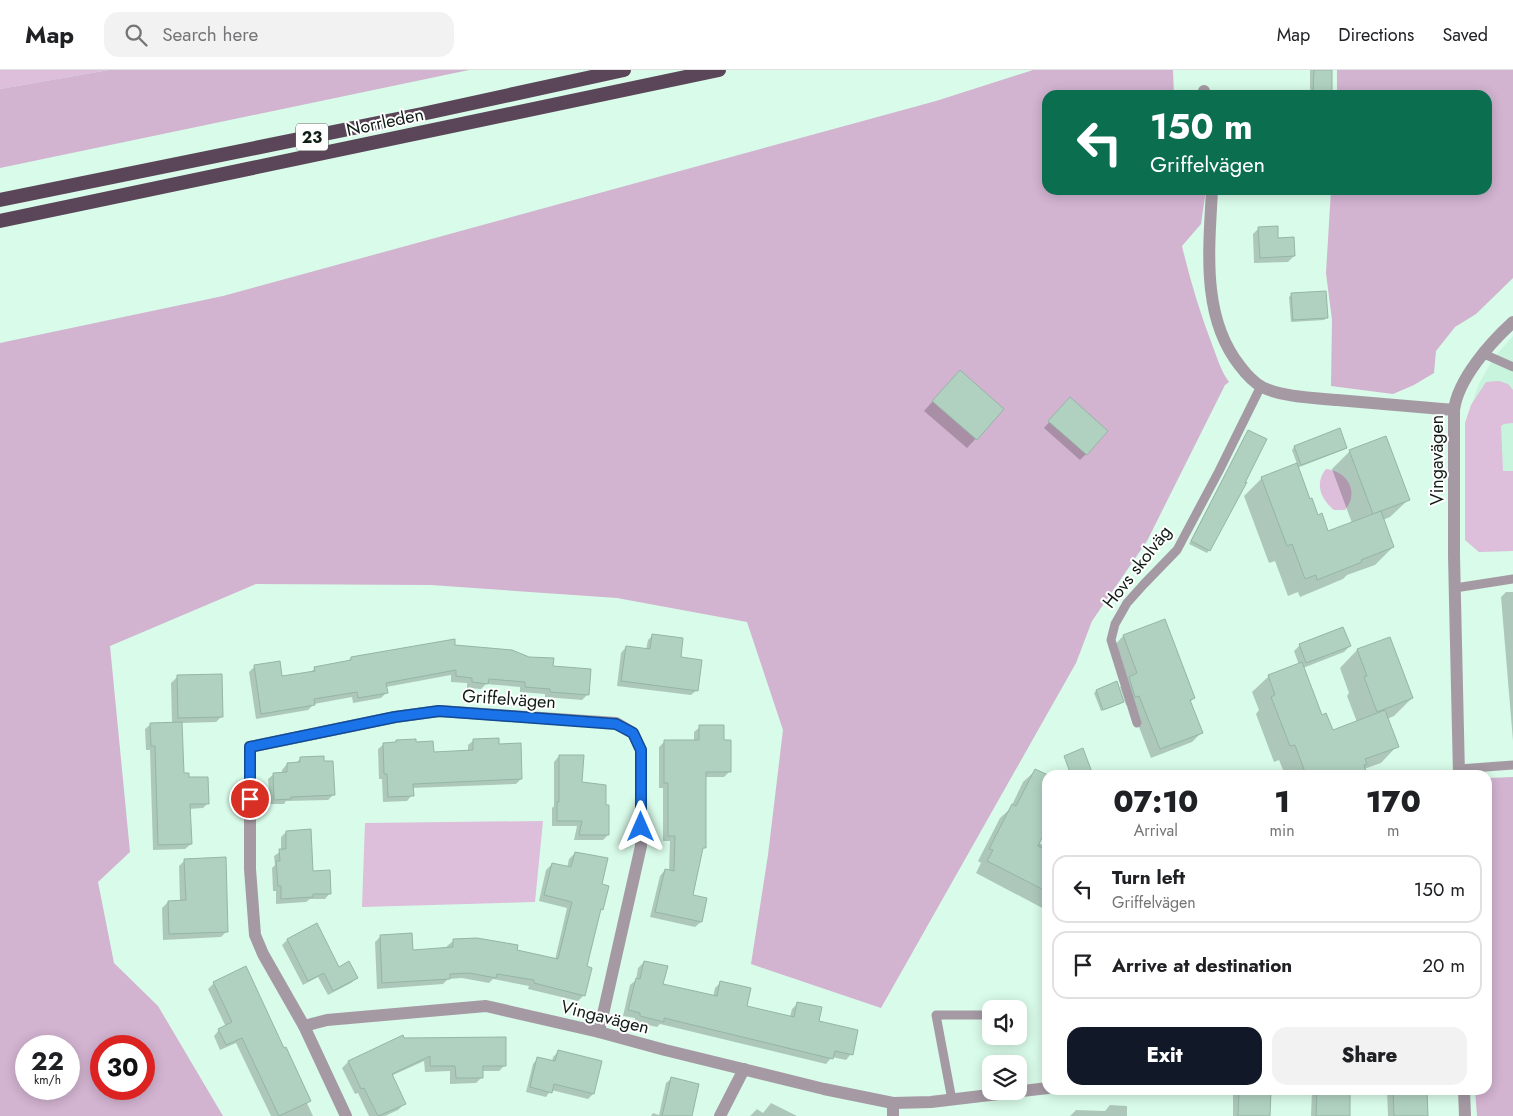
<!DOCTYPE html>
<meta charset="utf-8">
<style>
body{margin:0;font-family:Jost,sans-serif;background:#f2f2f2;color:#202124;height:100vh;display:flex;flex-direction:column;font-size:19px;white-space:nowrap}
*{box-sizing:border-box;margin:0}
p{font-size:16px;color:#757577}
.icon{flex:none;width:28px;height:28px;fill:none;stroke:currentColor;stroke-width:2;stroke-linecap:round;stroke-linejoin:round}
.map{position:relative;flex:1;overflow:hidden}
.panel{position:absolute;left:1042px;top:700px;width:450px;height:325px;display:flex;flex-direction:column;background:#fff;border-radius:15px;box-shadow:0 2px 12px #0003}
.panel>*{flex:none}
.top-card{position:absolute;left:1042px;top:20px;width:450px;height:105px;border-radius:15px;box-shadow:0 2px 12px #0003;background:#0b6e4f;color:#fff;overflow:hidden}
.fabs{position:absolute;left:982px;top:930px;display:grid;gap:10px}
.fabs a{display:grid;place-items:center;width:45px;height:45px;border-radius:10px;background:#fff;box-shadow:0 2px 12px #0003;font-size:25px}
.speed{position:absolute;left:15px;top:965px;display:flex;gap:10px;font-size:25px;font-weight:700;text-align:center}
.speed>*{display:grid;place-content:center;width:65px;height:65px;border-radius:50%;background:#fff;box-shadow:0 2px 12px #0003;line-height:1}
.speed small{font-size:12px;font-weight:400}
.speed .limit{border:8px solid #d22;background:#fff;color:#111}
.pin{position:absolute;display:grid;place-items:center;width:42px;height:42px;color:#fff;margin:-21px;border:2px solid #fff;border-radius:50%;box-shadow:0 1px 5px #0007}
.me{position:absolute;width:55px;margin:-28px;rotate:0deg;stroke-linejoin:round;filter:drop-shadow(0 0 4px #0008)}
.turn{display:flex;align-items:center;gap:18px;height:105px;padding:0 25px;font-size:22px}
.turn .icon{width:65px;height:65px;stroke-width:2.5}
.turn b{display:block;font-size:35px;line-height:42px}
.eta{display:flex;justify-content:space-evenly;align-items:center;height:85px;text-align:center}
.eta b{font-size:30px;font-weight:800;line-height:35px}
.button{display:flex;gap:10px;margin-top:auto;padding:10px 25px}
.button a{flex:1;height:58px;border-radius:15px;background:#111827;color:#fff;font-size:20px;font-weight:800;line-height:58px;text-align:center}
.button a+a{background:#f2f2f2;color:#202124}
ul{padding:0;list-style:none}
li{display:flex;align-items:center;gap:15px;height:68px;margin:0 10px 8px;padding:0 15px;border:2px solid #e0e0e0;border-radius:15px}
li div{flex:1}
li b{display:block;font-size:19px}
li em{font-style:normal}
header{display:flex;align-items:center;gap:30px;box-sizing:border-box;height:70px;padding:0 25px;background:#fff;border-bottom:1px solid #e0e0e0}
header strong{font-size:24px}
nav{display:flex;gap:28px;margin-inline-start:auto;font-size:18px}
.search{width:350px;height:45px;background:#f2f2f2;display:flex;align-items:center;gap:12px;box-sizing:border-box;padding:0 18px;border-radius:15px;color:#757577;font-size:19px}
.map>svg:first-child{display:block}
</style>
<header>
<strong>Map</strong>
<div class="search"><svg class="icon" aria-label="search" viewBox="0 0 24 24"><circle cx="10" cy="10" r="6"/><path d="M15 15l6 6"/></svg>Search here</div>
<nav><a>Map</a><a>Directions</a><a>Saved</a></nav>
</header>
<div class="map">
<svg width="1513" height="1046" viewBox="0 0 1513 1046">
<rect width="100%" height="100%" fill="#d9fbe9"/>
<!-- built -->
<path fill="#c8f3dd" d="M1513,266V481L1479,482L1465,470V353L1479,314L1493,289Z"/>
<!-- green -->
<g fill="#ddbedb">
<path d="M0,0H109L0,19Z"/>
<path d="M1499,311L1508,314L1513,320V353L1504,354L1501,356L1503,401H1513V481L1479,482L1465,470V353L1471,335L1486,312Z"/>
<path d="M1326,399C1347,401 1360,422 1345,440H1334C1321,429 1314,414 1326,399Z"/>
<path d="M543,751L535,832L362,837L365,753Z"/>
</g>
<!-- forest -->
<g fill="#d2b3d0" fill-rule="evenodd">
<path d="M109,0H469L0,98V19Z"/>
<path d="M1033,0H1173L1174,25H1048V120H1206L1201,154L1182,176C1190,210 1200,243 1213,277C1218,290 1221,301 1229,312L1225,315L1147,471L1092,551L1076,593L881,938L751,894L768,785L783,660L747,552L617,528L431,515L256,514L110,576L130,782L98,812L114,893L158,936L223,1046H0V273L223,226L936,31ZM26,976H69V1019H26ZM101,976H144V1019H101Z"/>
<path d="M1337,0H1513V208L1476,244L1455,257L1436,281L1434,303L1414,315L1393,324L1331,316L1332,250L1326,203L1331,120H1488V25H1337Z"/>
<path d="M1513,707V1046H1477L1475,1020H1488V708Z"/>
</g>
<!-- shadow -->
<g fill="#0003">
<path d="M1310,0H1332L1330,23L1328,25H1310Z"/>
<path d="M1259,158L1294,186L1288,192L1254,193L1253,164Z"/>
<path d="M1292,224L1327,247L1324,250L1291,252L1289,227Z"/>
<path d="M951,311L1003,339L967,378L924,341Z"/>
<path d="M1064,335L1086,384L1080,390L1044,358Z"/>
<path d="M1339,360L1346,378L1343,380L1297,398L1317,446L1327,462L1352,453L1332,399L1350,381L1408,430L1390,447L1383,450L1393,477L1375,495L1347,505L1343,509L1300,527L1298,522L1288,526L1275,491L1269,493L1244,426L1262,408L1297,394L1292,380L1294,377Z"/>
<path d="M1246,364L1209,480L1207,483L1189,474Z"/>
<path d="M1506,522H1513V671L1501,527Z"/>
<path d="M1164,551L1194,628L1190,632L1201,663L1192,672L1151,688L1130,634L1126,635L1120,617L1127,610L1114,576L1123,566Z"/>
<path d="M653,565L679,588L697,620L691,625L617,616L621,583L626,577L646,580L648,570Z"/>
<path d="M1389,568L1412,628L1394,646L1387,649L1397,676L1381,693L1364,699L1366,705H1285L1279,690L1274,692L1256,644L1259,640L1252,622L1269,606L1299,595L1294,581L1300,575L1350,576L1344,582L1303,598L1321,646L1332,661L1357,652L1347,626L1349,623L1340,598L1357,580Z"/>
<path d="M453,576L551,597L588,624L582,630L545,627V624L520,622V617L486,614L481,619L467,618V613L451,612V605L386,617L387,622L381,628L353,633L352,627L314,634L308,640L256,649L249,602L255,596L281,608L310,603L315,598L347,592L351,588Z"/>
<path d="M177,607L222,646L216,652L181,653L182,704L208,733L203,738L189,739L191,774L185,779L153,780L150,680H146L145,659L151,654L172,653L171,613Z"/>
<path d="M1096,621L1122,631L1120,634L1101,641L1094,623Z"/>
<path d="M700,657L722,671L729,702L724,707H705L704,777L701,781L691,826L701,852L695,857L650,847L660,806L665,800L669,801L670,771H663V718H659V677L665,671H694V662Z"/>
<path d="M474,670L498,675L521,709L516,714L412,718V725L407,731L383,732L382,709H379L378,679L384,674H394L396,671L415,673L432,683L468,682V675Z"/>
<path d="M559,686L581,713L605,737L608,765L603,770H574L577,756H552V738L554,736V692Z"/>
<path d="M301,688L323,693L334,724L328,730L286,731L284,734H270L268,709L274,704H282V700L287,694H295Z"/>
<path d="M1036,700L1048,706V756L1039,773L1048,778V841L976,803L981,793L978,791L1000,748L1010,739L1023,712Z"/>
<path d="M1127,702L1128,705H1118Z"/>
<path d="M286,762L312,802L330,823L325,829H310L306,832L276,834V821H273L272,798L275,795L274,786L281,781V767Z"/>
<path d="M575,783L601,815L602,839L599,843L585,897L584,925L578,931L528,919L529,916L493,909L489,913L462,908L448,909L443,914L377,919L375,872L381,866L412,881L447,879V876L453,871L516,881L555,890L567,838L539,831L546,800L552,794L567,798L569,789Z"/>
<path d="M185,790L227,861L221,867L163,870L162,838L168,832H180L179,796Z"/>
<path d="M316,855L339,898L357,908L351,913L328,925L318,907L303,915L282,875L287,870Z"/>
<path d="M644,892L662,915L713,927L715,918L721,912L745,937L790,947L792,939L798,933L851,984L846,990L832,987L826,994L660,954L657,957L635,952V948L623,946L630,915L636,910L638,898Z"/>
<path d="M214,913L284,980L310,1030L307,1033L313,1046H271L236,973L220,980L214,966L219,960L226,957L208,919Z"/>
<path d="M403,967L404,969L505,995L499,1001H482V1007L476,1013L450,1014V1001L425,1002L424,991L391,1006L404,1034L398,1040L385,1046H369L358,1023L355,1024L342,998L348,992Z"/>
<path d="M558,982L593,1024L588,1029L551,1020L546,1027L526,1022L533,994L538,988L552,992L553,987Z"/>
<path d="M671,1009L691,1046H651L653,1043L659,1045L666,1013Z"/>
<path d="M1238,1020H1269L1268,1046H1233V1025Z"/>
<path d="M1312,1020H1349L1348,1046H1311Z"/>
<path d="M1387,1020H1426L1427,1046H1388Z"/>
<path d="M771,1033L797,1046H750L757,1039L763,1043Z"/>
<path d="M1110,1035L1127,1036V1046H1070L1076,1040L1105,1041Z"/>
</g>
<!-- building -->
<g fill="#b0d1c0" stroke="#95b5a5">
<path d="M1314,0H1332V24L1313,23Z"/>
<path d="M1278,156V168L1294,167L1295,186L1260,188L1258,157Z"/>
<path d="M1326,221L1328,248L1293,250L1291,223Z"/>
<path d="M960,300L1004,339L977,370L932,331Z"/>
<path d="M1070,327L1108,361L1087,385L1048,351Z"/>
<path d="M1340,358L1347,378L1301,395L1294,376Z"/>
<path d="M1248,360L1267,369L1245,413L1247,412L1210,481L1191,471Z"/>
<path d="M1386,366L1410,430L1373,444L1349,380Z"/>
<path d="M1297,393L1310,429L1312,428L1318,445L1322,443L1328,461L1381,441L1394,477L1361,490L1362,492L1317,510L1316,505L1305,509L1292,474L1287,476L1261,407Z"/>
<path d="M1165,549L1195,628L1190,630L1203,663L1160,679L1139,626L1135,627L1129,607L1137,603L1123,565Z"/>
<path d="M1343,557L1351,576L1306,593L1299,574Z"/>
<path d="M652,564L683,568L681,587L702,590L698,621L621,611L626,576L650,579Z"/>
<path d="M1390,567L1413,628L1377,642L1364,607L1367,606L1357,579Z"/>
<path d="M455,569V575L512,580L529,587L554,588L553,596L591,599L589,625L550,622V619L525,617V612L489,609L488,614L472,612V608L456,606V600L386,613L388,623L358,628L357,622L314,629L315,635L261,644L254,595L280,591L282,606L315,601L314,597L351,590V587Z"/>
<path d="M1302,592L1322,645L1326,643L1333,660L1385,640L1399,677L1365,689L1367,694L1364,695L1367,705H1306L1295,675L1290,676L1271,627L1275,625L1268,605Z"/>
<path d="M222,604L223,647L178,648L177,605Z"/>
<path d="M1117,611L1124,632L1103,640L1096,620Z"/>
<path d="M182,652L184,703H189V707H208L209,734H190L192,774L158,775L155,676H151L150,653Z"/>
<path d="M699,655H724V670H731V702H706V778H703L693,825L707,828L702,852L655,842L665,799L674,801L675,766H668V713H664V670H699Z"/>
<path d="M499,668V674L521,673L522,709L413,714L414,726L388,727L387,704H384L383,673L396,672V670L416,669V672L433,671L434,682L473,680V669Z"/>
<path d="M1083,678L1093,705H1071L1064,686Z"/>
<path d="M559,685H584L582,712L606,715V735H609V765H579L582,751H557V732H559Z"/>
<path d="M324,686V691H333L335,725L291,727V729L274,730L273,703L287,702V693L300,692V687Z"/>
<path d="M1035,699L1048,705V752L1042,763L1044,764L1038,776L1048,781V822L987,791L993,780L989,779L1012,734L1016,736Z"/>
<path d="M311,759L313,801L330,800L331,824H313V827L281,829V816H278L276,791H280L279,779H286V761Z"/>
<path d="M575,782L608,788L602,814L609,816L603,840L601,839L587,896L592,898L585,926L534,913V910L497,904L496,908L469,903L450,904V909L382,913L380,865L412,863L413,880L453,877V869L477,868L518,875L517,880L558,889L572,832L544,825L552,793L571,797Z"/>
<path d="M226,787L228,862L169,864L168,831L186,830L184,789Z"/>
<path d="M317,853L339,897L349,891L358,908L333,921L324,903L308,911L287,869Z"/>
<path d="M644,891L668,896L663,914L717,926L720,911L751,918L747,936L794,947L797,932L822,937L819,951L858,960L853,985L835,981L833,989L664,948V952L640,946V943L628,940L636,908L640,909Z"/>
<path d="M246,896L284,978L286,977L311,1031L279,1046L242,968L226,975L218,959L232,952L213,912Z"/>
<path d="M403,965L404,968L506,967V996H483V1008H456L455,996H430V986L392,1004L406,1034L378,1046L364,1018L361,1019L348,991Z"/>
<path d="M558,980L602,991L594,1024L554,1014L552,1023L530,1017L537,987L555,991Z"/>
<path d="M671,1007L699,1014L692,1046H662Z"/>
<path d="M1239,1020H1271L1270,1046H1238Z"/>
<path d="M1317,1020H1350V1046H1316Z"/>
<path d="M1393,1020H1427L1428,1046H1394Z"/>
</g>
<g fill="none" stroke-linecap="round" stroke-linejoin="round">
<!-- service -->
<g stroke="#a59aa4" stroke-width="9">
<path d="M1484,284L1513,297"/>
<path d="M1455,518L1513,509"/>
<path d="M1137,653L1111,570L1115,554L1127,533L1144,514L1177,480L1219,401L1261,316"/>
<path d="M1459,699L1513,695"/>
<path d="M952,1030L936,945H991"/>
</g>
<!-- minor -->
<g stroke="#a59aa4" stroke-width="12">
<path d="M1204,21V25"/>
<path d="M1212,120C1209,179 1201,247 1240,296C1246,304 1253,312 1262,317C1282,327 1314,328 1337,330C1376,333 1415,337 1454,340"/>
<path d="M1459,705L1454,486V340C1458,309 1490,273 1513,252"/>
<path d="M304,956L327,950L486,936L599,962L665,980L824,1019L893,1033L931,1032L1048,1018"/>
<path d="M1464,1020L1465,1046"/>
<path d="M346,1046L304,956L263,884L255,865L250,799V677L395,647L439,641L616,653L633,663L641,680V776L599,962"/>
<path d="M720,1046L744,999"/>
<path d="M893,1046V1033"/>
</g>
<!-- trunk -->
<g stroke="#5a4658" stroke-width="14">
<path d="M0,130L422,44L624,0"/>
<path d="M0,151L719,0"/>
</g>
</g>
<g fill="none" stroke-linecap="round" stroke-linejoin="round">
<defs>
<path id="route" d="M250,729V677L395,647L439,641L616,654L633,663L641,680V757"/>
</defs>
<!-- route casing -->
<use href="#route" stroke="#114b97" stroke-width="12"/>
<!-- route -->
<use href="#route" stroke="#1a73e8" stroke-width="9"/>
</g>
<g text-anchor="middle" dominant-baseline="central" stroke-width="4" stroke-linejoin="round" paint-order="stroke">
<!-- shield labels -->
<rect fill="#fff" stroke="#58615d" stroke-width="1" x="296" y="53.5" width="32" height="27" rx="4"/>
<g font-size="16" font-weight="bold" fill="#101d17">
<text x="312" y="67">23</text>
</g>
<!-- street labels -->
<g font-size="18" fill="#101d17" stroke="#fff">
<text transform="translate(385 52) rotate(-12)">Norrleden</text>
<text transform="translate(1437 390) rotate(-90)">Vingavägen</text>
<text transform="translate(1137 497) rotate(-52)">Hovs skolväg</text>
<text transform="translate(509 629) rotate(4)">Griffelvägen</text>
<text transform="translate(605 947) rotate(14)">Vingavägen</text>
</g>
</g>
</svg>
<div class="fabs">
<a><svg class="icon" aria-label="sound" viewBox="0 0 24 24"><path d="M4 9h4l5-4v14l-5-4H4zM17 9q2 3 0 6"/></svg></a>
<a><svg class="icon" aria-label="layers" viewBox="0 0 24 24"><path d="M12 4l9 5-9 5-9-5zM3 14l9 5 9-5"/></svg></a>
</div>
<div class="speed"><div>22<small>km/h</small></div><div class="limit">30</div></div>
<div class="pin" style="left:250px;top:729px;background:#d93025"><svg class="icon" aria-label="arrive" viewBox="0 0 24 24"><path d="M6 21V4h12l-3 4 3 4H6"/></svg></div>
<svg class="me" style="left:641px;top:757px" viewBox="-20 -20 40 40"><path d="M0-17L14 15 0 8-14 15z" fill="#1a73e8" stroke="#fff" stroke-width="4"/></svg>
<div class="top-card">
<div class="turn"><svg class="icon" aria-label="left" viewBox="0 0 24 24"><path d="M17 20v-9H6M10 6l-5 5 5 5"/></svg><div><b>150 m</b>Griffelvägen</div></div>
</div>
<section class="panel">
<div class="eta">
<div><b>07:10</b><p>Arrival</p></div>
<div><b>1</b><p>min</p></div>
<div><b>170</b><p>m</p></div>
</div>
<ul>
<li><svg class="icon" aria-label="left" viewBox="0 0 24 24"><path d="M17 20v-9H6M10 6l-5 5 5 5"/></svg><div><b>Turn left</b><p>Griffelvägen</p></div><em>150 m</em></li>
<li><svg class="icon" aria-label="arrive" viewBox="0 0 24 24"><path d="M6 21V4h12l-3 4 3 4H6"/></svg><div><b>Arrive at destination</b></div><em>20 m</em></li>
</ul>
<div class="button"><a>Exit</a><a>Share</a></div>
</section>
</div>
